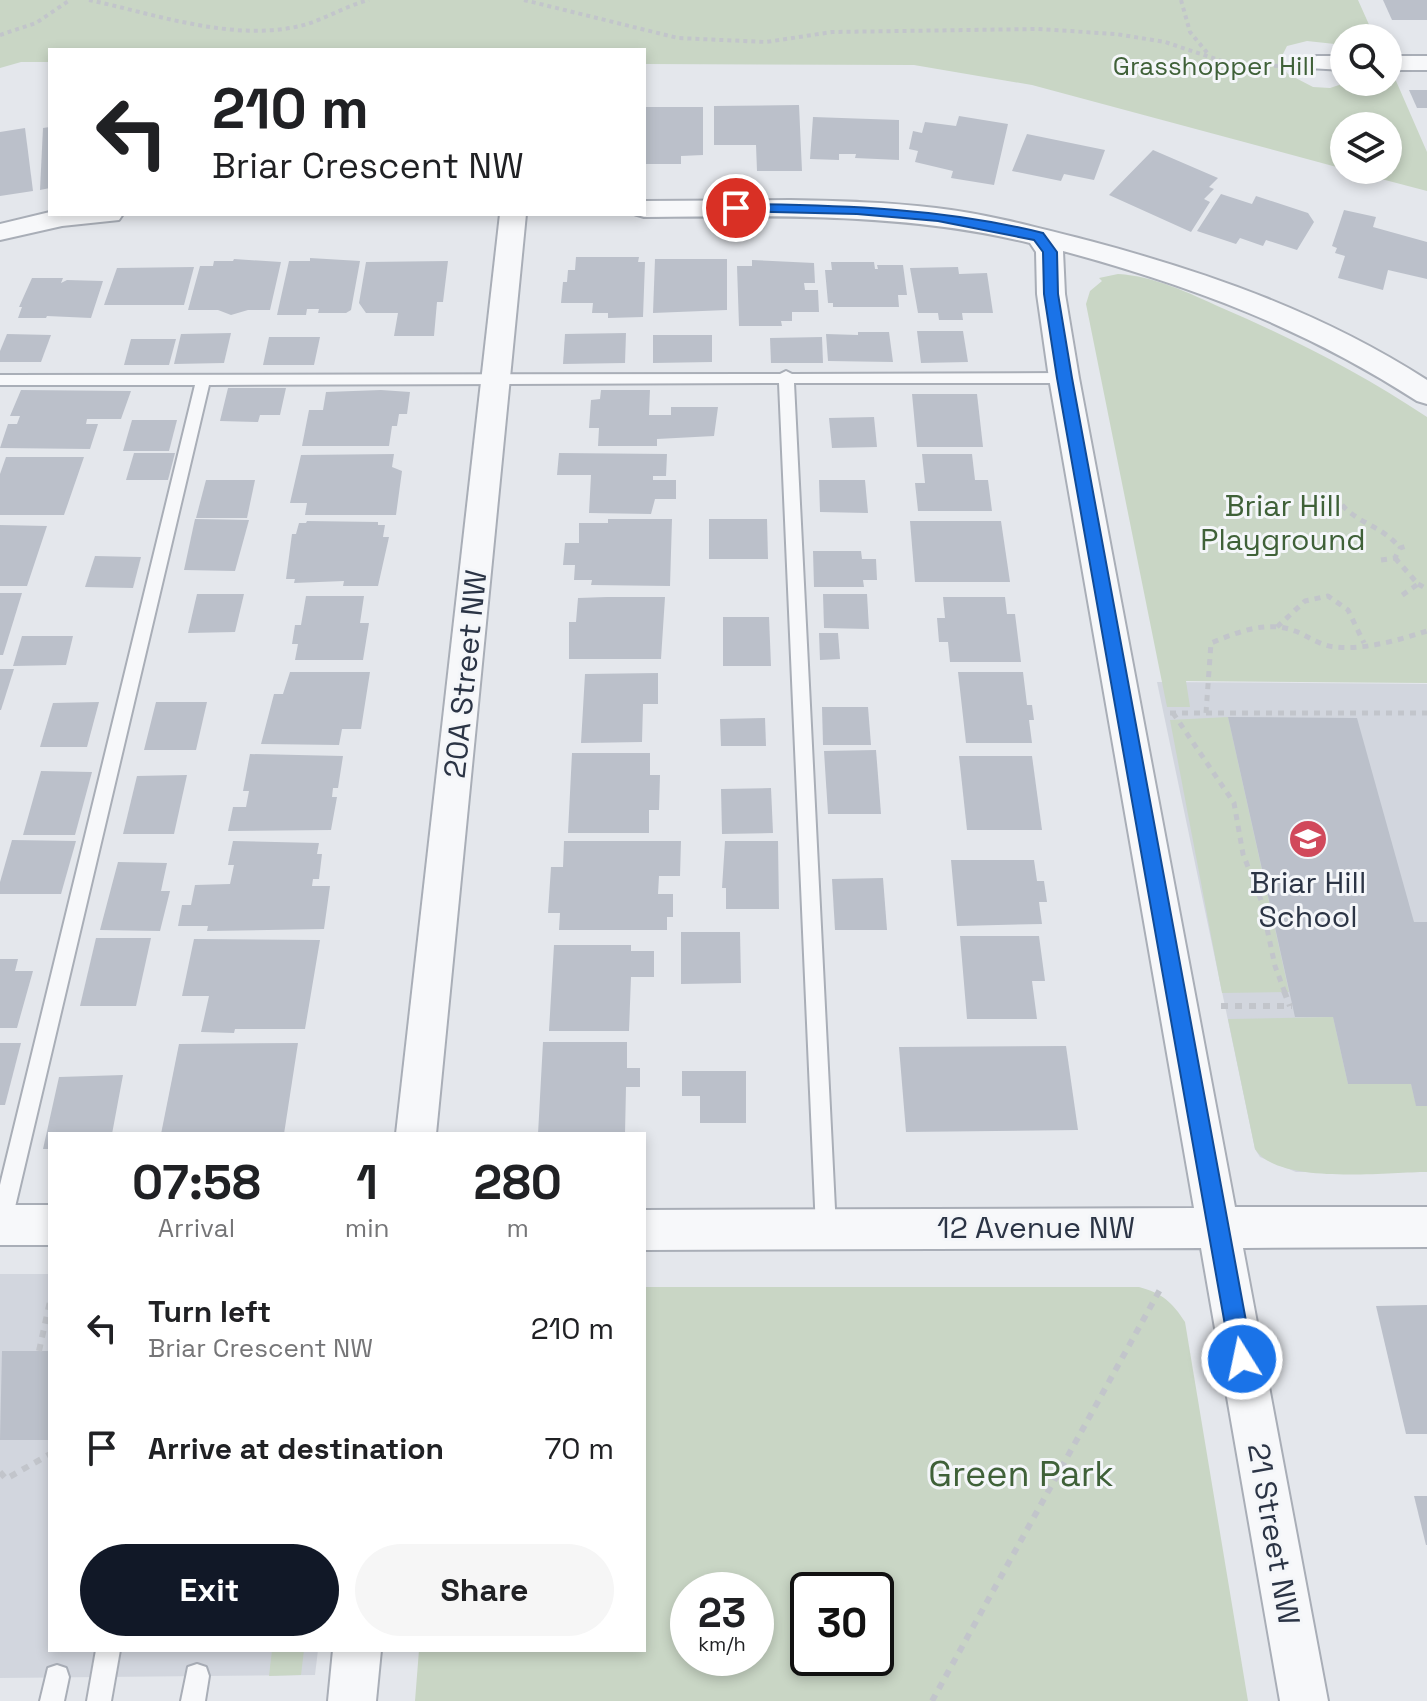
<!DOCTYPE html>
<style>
body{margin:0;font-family:"Space Grotesk",sans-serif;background:#f6f6f6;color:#202124;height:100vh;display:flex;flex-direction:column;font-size:30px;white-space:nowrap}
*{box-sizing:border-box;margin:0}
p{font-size:26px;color:#757577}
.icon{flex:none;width:44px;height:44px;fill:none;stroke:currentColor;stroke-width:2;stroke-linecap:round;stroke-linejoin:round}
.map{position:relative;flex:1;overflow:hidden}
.drawer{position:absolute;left:48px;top:1132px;width:598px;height:520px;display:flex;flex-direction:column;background:#fff;border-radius:0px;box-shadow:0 4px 12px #0003}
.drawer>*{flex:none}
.banner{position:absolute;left:48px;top:48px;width:598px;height:168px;border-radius:0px;box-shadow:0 4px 12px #0003;background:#fff;color:#202124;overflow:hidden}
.tools{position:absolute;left:1330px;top:24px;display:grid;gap:16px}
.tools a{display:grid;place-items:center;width:72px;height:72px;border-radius:50%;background:#fff;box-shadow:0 4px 12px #0003;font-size:40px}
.speed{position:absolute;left:670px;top:1572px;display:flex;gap:16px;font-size:40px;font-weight:700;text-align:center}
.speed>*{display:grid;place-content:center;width:104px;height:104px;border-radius:50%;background:#fff;box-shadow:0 4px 12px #0003;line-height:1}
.speed small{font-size:20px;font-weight:400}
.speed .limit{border:4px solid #111;border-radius:12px;background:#fff;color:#111}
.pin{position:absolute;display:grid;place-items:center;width:68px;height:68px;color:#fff;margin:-34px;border:4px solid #fff;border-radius:50%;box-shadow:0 2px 8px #0007}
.me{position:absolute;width:88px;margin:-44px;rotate:350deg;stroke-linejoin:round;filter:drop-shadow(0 0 6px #0008)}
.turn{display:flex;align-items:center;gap:28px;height:168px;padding:0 32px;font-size:36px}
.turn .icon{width:104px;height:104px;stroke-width:2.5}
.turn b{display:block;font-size:56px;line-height:68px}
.eta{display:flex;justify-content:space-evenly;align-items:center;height:136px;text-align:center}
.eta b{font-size:48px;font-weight:700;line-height:56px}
.primary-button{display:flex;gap:16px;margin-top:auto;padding:16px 32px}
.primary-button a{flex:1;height:92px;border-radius:48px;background:#111827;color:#fff;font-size:32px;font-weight:700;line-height:92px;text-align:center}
.primary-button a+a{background:#f6f6f6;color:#202124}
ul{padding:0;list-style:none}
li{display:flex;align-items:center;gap:24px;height:120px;padding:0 32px}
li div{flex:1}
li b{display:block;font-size:30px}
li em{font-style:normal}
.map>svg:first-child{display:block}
</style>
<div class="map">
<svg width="1427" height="1701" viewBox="0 0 1427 1701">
<rect width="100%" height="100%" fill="#e4e7ec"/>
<!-- built -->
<g fill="#d2d6de">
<path d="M1157,682L1427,684V1172H1296L1260,1157L1255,1149Z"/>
<path d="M0,1274H50V1650H318L315,1675L0,1678Z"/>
</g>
<!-- green -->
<g fill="#c9d6c5" fill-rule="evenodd">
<path d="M0,0H1358L1375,38H1344V45L1307,41L1287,46L1279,62L1288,74L1313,87L1330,88L1348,82H1388V75L1393,74L1427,152V191L1347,170H1388V126H1344V169L1032,85L914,65L644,64V50H50V62H21L0,68Z"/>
<path d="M1118,274C1154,276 1189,293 1222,308C1294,339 1362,374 1427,417V683L1186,681L1190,707H1167L1086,304L1090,291L1102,281L1099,278Z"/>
<path d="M1228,717L1289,992L1222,993L1170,720Z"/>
<path d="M1333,1017L1348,1084H1411L1416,1105L1427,1106V1172C1387,1172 1278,1186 1255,1149L1228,1019Z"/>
<path d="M644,1287H1139C1162,1293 1172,1302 1185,1322L1248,1701H415L419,1650H644ZM756,1590V1658H688V1590ZM876,1590V1658H808V1590Z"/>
<path d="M272,1650H304L301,1675L269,1676Z"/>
</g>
<!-- building -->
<g fill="#bbc0ca">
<path d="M1383,0H1427V20H1392Z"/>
<path d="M1409,90H1427V108H1417Z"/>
<path d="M799,105L802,171H757L756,145H714V106Z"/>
<path d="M644,107H703V155L681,156V164H644Z"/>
<path d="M959,116L1008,124L994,185L951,178L953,171L915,162L918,151L909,149L913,131L922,133L925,122L956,126Z"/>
<path d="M813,117L899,120V160L855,158L856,154H839V160L810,159Z"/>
<path d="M50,127V188L40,190L43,128Z"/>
<path d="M25,128L33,191L0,196V132Z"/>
<path d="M1027,134L1105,150L1094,180L1064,174L1061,181L1012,171Z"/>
<path d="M1153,150L1218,178L1209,187L1214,189L1204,199L1210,202L1191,232L1109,195Z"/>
<path d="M1221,194L1252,204L1256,196L1308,213L1314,222L1297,250L1266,240L1263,246L1240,238L1236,244L1197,231Z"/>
<path d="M1344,210L1376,217L1373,227L1427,242V279L1388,270L1383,290L1338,278L1345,256L1335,253L1337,248L1332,246Z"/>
<path d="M576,257H639L638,262H645L643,317L608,318V313H592L593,303H561L563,282H567L568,270H575Z"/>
<path d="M310,258L360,261L351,310L346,313H318L319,309H307L306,315H277L289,261H310Z"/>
<path d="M234,259L281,262L270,310H248L231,315L218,310H188L200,266H213L214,261H233Z"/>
<path d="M655,259H727V310L653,313Z"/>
<path d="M752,260L814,263L815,283H804L805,290H818L819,312H792V321H781L782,326H739L737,266H752Z"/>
<path d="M448,261L443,302H437L434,336H394L398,313H366L359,303L366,262Z"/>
<path d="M831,262H874L875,269H878L877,265H903L907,295H898L899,307H833V303H828L825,270H832Z"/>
<path d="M194,267L184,305H104L117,268Z"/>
<path d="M958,267L959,274L987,273L993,313H962L963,320H939L938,313H918L910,268Z"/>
<path d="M32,278H63L61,283L67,280L103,281L91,318L47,316L46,318H18L22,307H19Z"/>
<path d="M917,331H963L968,362L921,363Z"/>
<path d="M858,332H889L893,362L828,361L826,334L858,335Z"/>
<path d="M231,333L224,363L174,364L181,334Z"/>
<path d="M626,333L625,363L563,364L565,334Z"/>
<path d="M7,334L51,335L41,362H0V351Z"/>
<path d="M653,335H712V362L653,363Z"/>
<path d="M269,337H320L314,365H263Z"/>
<path d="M822,337L823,363H771L770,338Z"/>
<path d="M131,339H176L169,365H124Z"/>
<path d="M228,388H286L280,415H260L258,422L220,421Z"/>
<path d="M21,390L131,391L121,419H87L86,424H98L90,449L0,448L8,424H17L20,416H10Z"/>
<path d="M381,390L410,392L407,414H399L397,426H392L389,446H302L309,410H323L326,392Z"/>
<path d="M601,390H650L649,415H671V407H718L714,436L657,439V446H598L599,428H589L591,400L600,399Z"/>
<path d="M912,394H977L983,447H917Z"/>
<path d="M874,417L877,447L832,448L829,418Z"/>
<path d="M132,420H177L169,451H123Z"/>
<path d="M134,453H175L168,480H126Z"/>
<path d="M559,453L667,454L666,476H653V480H676V499H655L651,514L589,513L591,475H557Z"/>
<path d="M394,454L392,467L402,471L396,515H305L307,503H290L301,455Z"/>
<path d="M922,454H972L975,480H988L992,511H918L915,483H925Z"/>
<path d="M6,457H84L64,515H0V474Z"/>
<path d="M206,480H255L247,518H196Z"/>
<path d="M819,480H865L868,513L820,512Z"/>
<path d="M195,519L249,520L235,571L184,570Z"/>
<path d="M608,519H672L670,586L591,585L592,580H574L575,565H563L565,543H579V523H608Z"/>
<path d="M709,519H767L768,559H709Z"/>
<path d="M307,521L378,522V525H385L383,537H389L378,586H343L344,581L294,583L295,579H286L292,534H296L299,523H306Z"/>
<path d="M910,521H1001L1010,582H915Z"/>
<path d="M0,525L47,526L27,586H0Z"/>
<path d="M813,551H861L862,559H876L877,580H863L864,587H814Z"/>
<path d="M95,556L141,557L133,588L85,587Z"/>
<path d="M0,593H22L3,655H0Z"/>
<path d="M197,594H244L235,632L188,633Z"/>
<path d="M823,594H867L869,629L824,628Z"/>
<path d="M306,596H364L360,623H369L363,660H295L298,644H292L295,625H301Z"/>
<path d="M607,597H665L661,659H569V622H576L578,598Z"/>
<path d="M943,597H1005L1007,614H1015L1021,662H950L948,642H939L937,618H945Z"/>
<path d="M723,617H769L771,666H723Z"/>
<path d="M819,633H838L840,659L820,660Z"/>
<path d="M22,636H73L66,665L13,666Z"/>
<path d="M0,669H14L1,710H0Z"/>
<path d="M290,672H370L361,729H342L339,745L261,744L274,694H283Z"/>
<path d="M958,672H1023L1027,705H1032L1034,720H1029L1032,743H966Z"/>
<path d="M658,673V704H643L642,742L581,743L585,674Z"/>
<path d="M99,702L87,747H40L53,703Z"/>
<path d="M156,702H207L196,750H144Z"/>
<path d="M822,707H868L871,745H823Z"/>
<path d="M1228,717L1357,718L1414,922H1427V1106H1416L1411,1084H1348L1333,1017H1295Z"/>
<path d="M765,718L766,746H721L720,719Z"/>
<path d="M876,750L881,814H828L824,751Z"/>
<path d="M572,753H650V775H660L659,810H649V833H568Z"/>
<path d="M250,754L343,756L338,788H333L332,797H337L331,830L228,831L233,807H246L249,791H243Z"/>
<path d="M959,756H1032L1042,830H967Z"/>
<path d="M41,771L92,772L75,835H23Z"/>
<path d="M187,775L174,834H123L137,776Z"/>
<path d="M771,788L773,833L722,834L721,789Z"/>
<path d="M12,840L76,841L61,894H0V882Z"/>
<path d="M233,841L319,843L317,854H322L319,879H313L312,886H330L324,929L207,931L208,926H178L182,905H191L195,885L230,884L234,865H228Z"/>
<path d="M564,841H681L680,876H659L658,894H673V917H667V930H559L560,913H548L551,867H563Z"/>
<path d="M725,841H778L779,909H726V888H722Z"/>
<path d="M951,860H1034L1037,881H1044L1047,902H1039L1042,924L957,926Z"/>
<path d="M118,862L167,863L161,891H170L160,931L100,930Z"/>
<path d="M883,878L887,930H835L832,879Z"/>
<path d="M681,932H740L741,983L681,984Z"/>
<path d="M960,936H1039L1045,981H1032L1037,1019H967Z"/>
<path d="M96,938H151L136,1006H80Z"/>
<path d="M194,939L320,940L305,1029H235L234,1033L201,1032L209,996H182Z"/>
<path d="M554,945H631V951H654V977H631L629,1031H549Z"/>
<path d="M0,959H18L15,971H33L17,1028H0Z"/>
<path d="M543,1042H627V1068H640V1087H626L625,1134H538Z"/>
<path d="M0,1043H21L5,1105H0Z"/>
<path d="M298,1043L284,1134H161L179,1044Z"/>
<path d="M1066,1046L1078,1130L906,1132L899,1047Z"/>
<path d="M682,1071H746V1123H700V1096H682Z"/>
<path d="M123,1075L112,1134H50V1149H43L59,1077Z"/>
<path d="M1427,1305V1434H1406L1376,1306Z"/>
<path d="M2,1351H50V1440H0Z"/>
<path d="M1414,1496H1427V1545H1426Z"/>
</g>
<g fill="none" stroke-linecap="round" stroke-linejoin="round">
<defs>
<g id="lane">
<path d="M786,371L792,374L1064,373L1071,378L1064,383H794L836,1229L833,1236L826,1239L819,1236L816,1229L779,383L209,385L11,1224L8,1231L0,1234V1185L195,385H0V375L780,374Z"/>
<path d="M96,1650H120L111,1701H87Z"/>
<path d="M197,1664L206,1667L209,1676L205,1701H181L188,1667Z"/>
<path d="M57,1665L66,1668L69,1677L64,1701H40L48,1668Z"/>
</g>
<g id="street">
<path d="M1317,56H1344V70L1308,68L1305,63L1308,58Z"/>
<rect x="1388" y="56" width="39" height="14"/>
<path d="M790,200C838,201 887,202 936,208C988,214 1039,228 1090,241C1210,273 1323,313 1427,380V404L1417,401C1304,328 1192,286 1063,251L1065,294L1079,378L1235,1207H1427V1247L1243,1248L1328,1701H1280L1201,1248L644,1250V1210L1194,1208L1049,378L1037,294L1036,252L1030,243C903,212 773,216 644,217L634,214H644V201Z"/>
<path d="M50,212V214H123L119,220L62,226L0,240V224Z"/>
<path d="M500,214H526L436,1134H396Z"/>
<rect x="0" y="1205" width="50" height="40"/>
<path d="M333,1650H381L376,1701H328Z"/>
</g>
</defs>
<!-- lane casing -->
<use href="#lane" stroke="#a9aeb7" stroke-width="4"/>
<!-- street casing -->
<use href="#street" stroke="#a9aeb7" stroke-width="4"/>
<!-- path-far2 -->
<g stroke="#c2c5cb" stroke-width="4" stroke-dasharray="4 4" stroke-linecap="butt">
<path d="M89,0C155,14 232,42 300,26C324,20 345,6 369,0"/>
<path d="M524,0L678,38L766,42L832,32L1037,29L1116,34L1165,42L1231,64L1262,67L1288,65"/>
<path d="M1181,0L1190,32L1209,55"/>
<path d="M0,35L36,23L70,0"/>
</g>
<!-- path-far1 -->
<g stroke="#c2c5cb" stroke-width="5" stroke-dasharray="6 6" stroke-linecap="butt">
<path d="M1342,505C1359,524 1384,527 1400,548"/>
<path d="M1395,558L1418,584L1401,596"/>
<path d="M1381,560L1395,558L1400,548L1409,545"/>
<path d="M1418,584L1427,589"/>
<path d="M1277,627L1305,601L1328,596L1348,610L1364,643"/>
<path d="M1170,713H1427"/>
<path d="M1173,713L1234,803L1243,854L1261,900L1275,966L1285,993"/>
<path d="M1206,713L1211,643C1238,632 1266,620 1295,631C1308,636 1321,646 1335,647C1365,650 1399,640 1427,631"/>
</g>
<!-- path -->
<g stroke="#c2c5cb" stroke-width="6" stroke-dasharray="7 7" stroke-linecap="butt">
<path d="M1284,991L1290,1006"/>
<path d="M1221,1006H1292"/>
<path d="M39,1351L50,1301"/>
<path d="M0,1472L6,1479L50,1454"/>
<path d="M932,1701L1162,1286"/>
</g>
<!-- lane -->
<use href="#lane" fill="#f7f8fa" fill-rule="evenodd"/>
<!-- street -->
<use href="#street" fill="#f7f8fa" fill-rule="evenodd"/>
</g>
<!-- route -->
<path fill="#1a73e8" stroke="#114b97" stroke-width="2" d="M736,204C840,205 942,208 1043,233L1057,252L1058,294L1072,378L1253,1359L1250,1367L1242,1370L1235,1367L1231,1359L1057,378L1044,294L1043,252L1034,240L938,221L857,214L731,211V205Z"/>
<!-- icons -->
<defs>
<symbol id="school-disc" viewBox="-11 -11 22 22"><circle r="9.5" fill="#d1495b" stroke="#f4f6f9"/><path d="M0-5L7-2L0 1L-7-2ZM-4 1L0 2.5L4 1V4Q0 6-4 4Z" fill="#fff"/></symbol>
</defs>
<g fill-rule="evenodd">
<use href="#school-disc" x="1286" y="817" width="44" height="44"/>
</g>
<g text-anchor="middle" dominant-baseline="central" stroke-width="6" stroke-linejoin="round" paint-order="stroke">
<!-- far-park labels -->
<g font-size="26" fill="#3f6138" stroke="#f4f6f9">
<text x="1214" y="66">Grasshopper Hill</text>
</g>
<!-- park labels -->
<g font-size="30" fill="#3f6138" stroke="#f4f6f9">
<text x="1283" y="505">Briar Hill<tspan x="1283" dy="34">Playground</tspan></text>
</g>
<!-- street labels -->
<g font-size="30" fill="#2b3445" stroke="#f4f6f9">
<text transform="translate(465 674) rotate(-84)">20A Street NW</text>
<text x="1036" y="1227">12 Avenue NW</text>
<text transform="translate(1274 1534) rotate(80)">21 Street NW</text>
</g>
<!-- poi labels -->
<g font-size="30" fill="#2b3445" stroke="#f4f6f9">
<text x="1308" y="882">Briar Hill<tspan x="1308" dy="34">School</tspan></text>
</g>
<!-- near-park labels -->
<g font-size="36" fill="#3f6138" stroke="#f4f6f9">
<text x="1021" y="1474">Green Park</text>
</g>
</g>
</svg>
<div class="tools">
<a><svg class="icon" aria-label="search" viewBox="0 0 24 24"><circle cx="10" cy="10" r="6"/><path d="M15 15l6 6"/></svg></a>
<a><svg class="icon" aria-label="layers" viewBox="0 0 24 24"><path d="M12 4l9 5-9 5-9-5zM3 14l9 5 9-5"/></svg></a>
</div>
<div class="speed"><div>23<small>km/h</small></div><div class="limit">30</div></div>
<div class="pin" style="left:736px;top:208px;background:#d93025"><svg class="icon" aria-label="arrive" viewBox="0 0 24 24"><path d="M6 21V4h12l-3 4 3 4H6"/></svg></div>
<svg class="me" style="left:1242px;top:1359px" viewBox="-20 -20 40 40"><circle r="17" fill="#1a73e8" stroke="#fff" stroke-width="3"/><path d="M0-11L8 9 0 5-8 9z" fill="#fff"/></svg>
<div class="banner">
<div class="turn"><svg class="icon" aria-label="left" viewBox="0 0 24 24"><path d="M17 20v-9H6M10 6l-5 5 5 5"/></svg><div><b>210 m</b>Briar Crescent NW</div></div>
</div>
<section class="drawer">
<div class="eta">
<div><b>07:58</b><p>Arrival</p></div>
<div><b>1</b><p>min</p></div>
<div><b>280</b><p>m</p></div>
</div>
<ul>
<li><svg class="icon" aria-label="left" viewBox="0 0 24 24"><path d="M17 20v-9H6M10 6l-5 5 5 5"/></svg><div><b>Turn left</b><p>Briar Crescent NW</p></div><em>210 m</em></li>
<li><svg class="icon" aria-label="arrive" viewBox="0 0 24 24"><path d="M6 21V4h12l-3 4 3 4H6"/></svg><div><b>Arrive at destination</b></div><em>70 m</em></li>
</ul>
<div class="primary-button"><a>Exit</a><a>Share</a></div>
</section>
</div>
